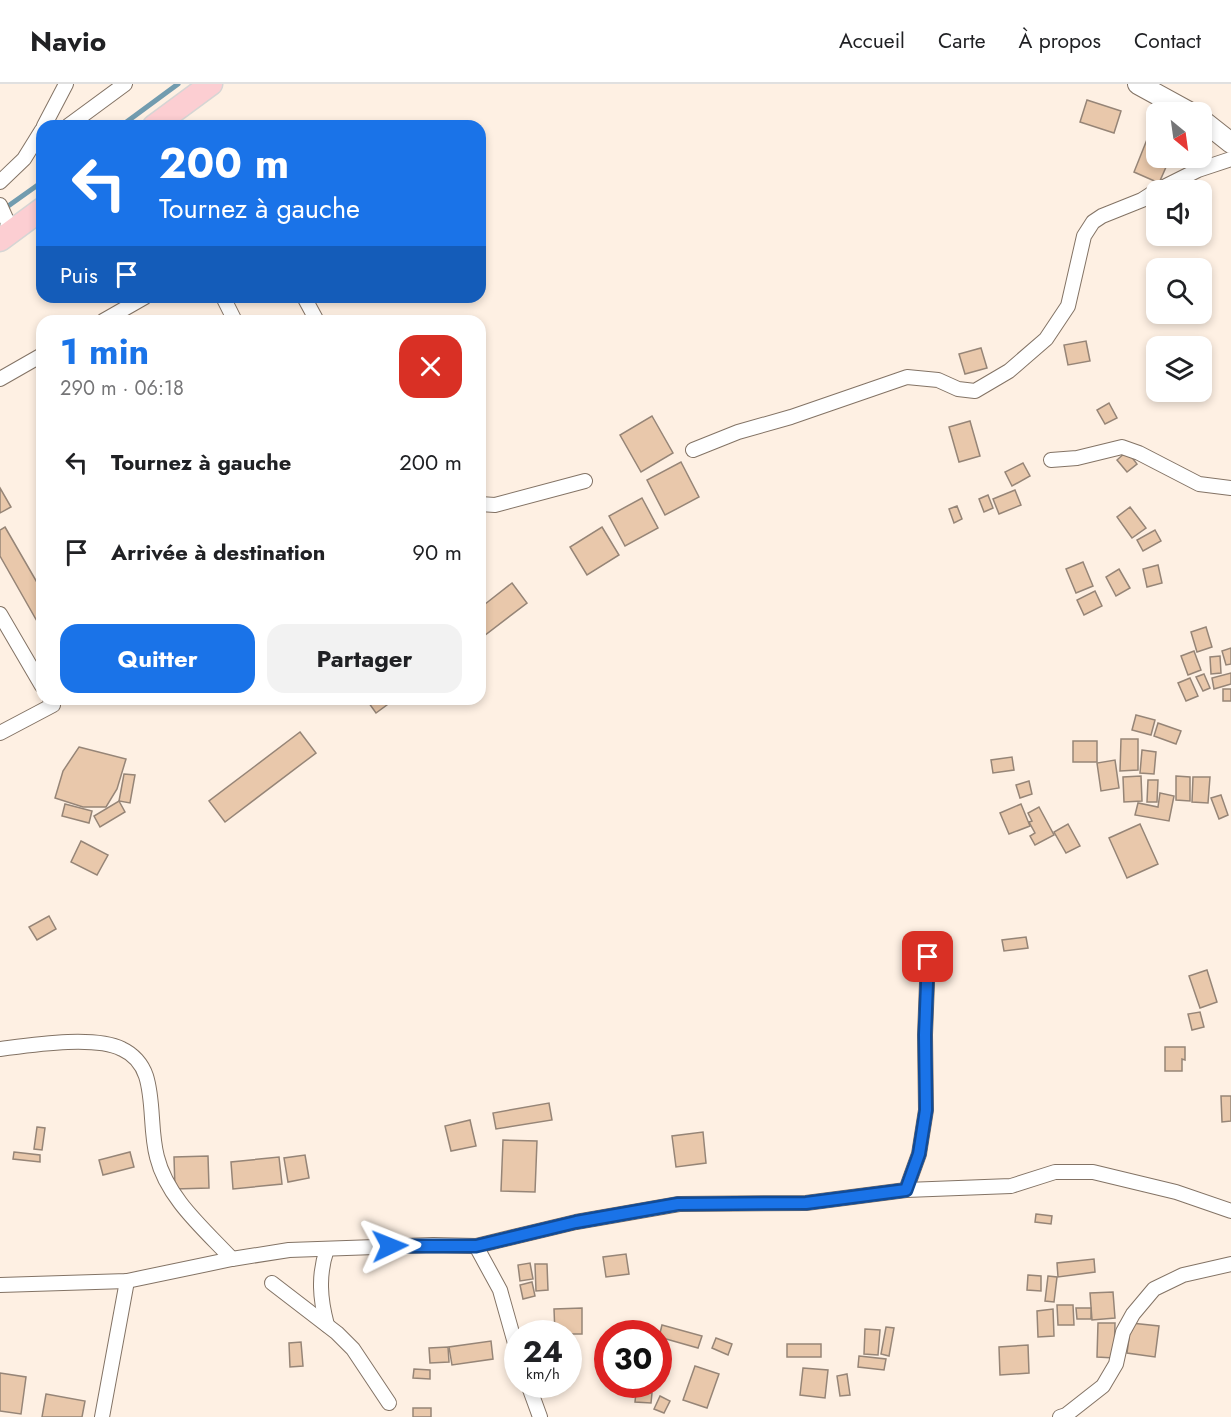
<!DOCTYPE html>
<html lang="fr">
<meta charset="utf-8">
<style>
body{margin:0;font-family:Jost,sans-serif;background:#f2f2f2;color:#202124;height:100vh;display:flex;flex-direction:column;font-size:22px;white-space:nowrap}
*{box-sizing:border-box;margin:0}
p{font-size:20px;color:#757577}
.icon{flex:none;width:33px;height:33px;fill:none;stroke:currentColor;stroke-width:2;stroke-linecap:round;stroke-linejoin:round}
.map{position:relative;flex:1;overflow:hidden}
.side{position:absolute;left:36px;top:231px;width:450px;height:390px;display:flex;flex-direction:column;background:#fff;border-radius:18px;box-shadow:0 3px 9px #0003}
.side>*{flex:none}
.guide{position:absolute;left:36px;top:36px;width:450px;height:183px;border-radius:18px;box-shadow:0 3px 9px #0003;background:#1a73e8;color:#fff;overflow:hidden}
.needle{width:39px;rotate:151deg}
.fabs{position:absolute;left:1146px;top:18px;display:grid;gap:12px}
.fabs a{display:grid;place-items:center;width:66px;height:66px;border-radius:12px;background:#fff;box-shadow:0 3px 9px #0003;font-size:30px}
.speed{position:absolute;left:504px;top:1236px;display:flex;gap:12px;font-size:30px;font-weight:700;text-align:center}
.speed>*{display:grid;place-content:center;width:78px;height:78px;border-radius:50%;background:#fff;box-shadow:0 3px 9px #0003;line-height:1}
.speed small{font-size:15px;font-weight:400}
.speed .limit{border:9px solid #d22;background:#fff;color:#111}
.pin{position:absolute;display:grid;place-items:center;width:51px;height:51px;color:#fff;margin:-26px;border-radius:12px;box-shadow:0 3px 9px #0006}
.me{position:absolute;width:66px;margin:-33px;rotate:88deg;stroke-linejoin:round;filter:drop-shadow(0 0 4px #0008)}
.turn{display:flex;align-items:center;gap:21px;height:126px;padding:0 24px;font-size:27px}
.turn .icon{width:78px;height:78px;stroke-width:2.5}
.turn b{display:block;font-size:42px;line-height:51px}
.then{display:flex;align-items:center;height:57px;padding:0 24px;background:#0003;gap:12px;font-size:22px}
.round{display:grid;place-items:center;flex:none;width:63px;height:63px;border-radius:18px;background:#f2f2f2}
.summary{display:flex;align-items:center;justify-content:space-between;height:102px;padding:0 24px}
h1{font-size:36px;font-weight:700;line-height:45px;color:#1a73e8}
.action{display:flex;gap:12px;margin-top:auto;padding:12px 24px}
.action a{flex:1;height:69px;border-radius:18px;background:#1a73e8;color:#fff;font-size:24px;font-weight:700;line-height:69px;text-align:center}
.action a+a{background:#f2f2f2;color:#202124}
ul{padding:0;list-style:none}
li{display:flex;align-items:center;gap:18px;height:90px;padding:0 24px}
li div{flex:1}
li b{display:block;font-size:22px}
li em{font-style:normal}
header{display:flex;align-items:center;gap:36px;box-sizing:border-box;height:84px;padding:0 30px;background:#fff;border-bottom:2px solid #e0e0e0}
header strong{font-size:28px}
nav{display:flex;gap:33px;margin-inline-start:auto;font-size:21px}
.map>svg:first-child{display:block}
</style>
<header>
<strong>Navio</strong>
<nav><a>Accueil</a><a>Carte</a><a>À propos</a><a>Contact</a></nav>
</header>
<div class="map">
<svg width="1231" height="1333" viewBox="0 0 1231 1333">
<rect width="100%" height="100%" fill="#fef0e3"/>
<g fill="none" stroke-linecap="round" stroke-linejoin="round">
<!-- stream -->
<g stroke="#729caf" stroke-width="5">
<path d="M121,42L178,0"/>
<path d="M4,125L42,98"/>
</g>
</g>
<!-- building -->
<g fill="#e9c8ab" stroke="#968577" stroke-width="1.5">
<path d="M1087,16L1121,27L1114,49L1080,38Z"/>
<path d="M1156,33V74H1170L1159,99L1134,88Z"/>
<path d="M1086,257L1090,277L1068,281L1064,261Z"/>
<path d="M981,264L987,284L965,290L959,270Z"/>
<path d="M1109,319L1117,334L1105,340L1097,326Z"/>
<path d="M652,332L673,369L641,388L620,351Z"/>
<path d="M970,337L980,372L959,378L949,343Z"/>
<path d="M1127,367L1137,380L1127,388L1117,376Z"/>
<path d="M681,378L699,413L665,431L647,396Z"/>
<path d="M1023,379L1030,392L1012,402L1005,388Z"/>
<path d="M0,404L11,423L0,429Z"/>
<path d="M1015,406L1021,421L999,430L993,415Z"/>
<path d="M988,411L993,424L984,428L979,415Z"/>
<path d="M642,414L658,444L625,462L609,432Z"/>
<path d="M957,422L962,435L954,439L949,425Z"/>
<path d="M1130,423L1146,444L1132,454L1117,433Z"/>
<path d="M5,443L42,507V546L0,472V446Z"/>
<path d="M602,443L619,471L587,491L570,463Z"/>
<path d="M1155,446L1161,457L1143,467L1137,456Z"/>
<path d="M1083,478L1093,502L1076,509L1066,485Z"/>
<path d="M1158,481L1162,499L1147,503L1143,485Z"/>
<path d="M1119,485L1130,504L1116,512L1106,493Z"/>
<path d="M512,499L527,519L480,555V524Z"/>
<path d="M1095,507L1102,522L1084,531L1077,516Z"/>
<path d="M1206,543L1212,563L1197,568L1191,548Z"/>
<path d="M1231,564V580L1226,581L1222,567Z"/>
<path d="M1194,567L1201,586L1188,591L1181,572Z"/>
<path d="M1220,572L1221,589L1211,590L1210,573Z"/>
<path d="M1231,589V600L1214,605L1212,594Z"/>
<path d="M1204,590L1210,604L1203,607L1196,593Z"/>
<path d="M1190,594L1198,612L1186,617L1178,599Z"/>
<rect x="1223" y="605" width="8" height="12"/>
<path d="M366,615H395L376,629Z"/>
<path d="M1136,631L1155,636L1151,651L1132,646Z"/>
<path d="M1158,639L1181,647L1176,660L1154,652Z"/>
<path d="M300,648L316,669L225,738L209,717Z"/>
<path d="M1121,655H1138V686L1120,687Z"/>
<rect x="1073" y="657" width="24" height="21"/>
<path d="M79,663L126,675L117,705L106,723H83L55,714L63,687Z"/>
<path d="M1142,666L1156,668L1154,690L1140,689Z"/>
<path d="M1012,673L1014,686L993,689L991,676Z"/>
<path d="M1115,676L1119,704L1101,707L1097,679Z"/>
<path d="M124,690L135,691L130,719L119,717Z"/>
<path d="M1141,692L1142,717L1124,718L1123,693Z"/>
<path d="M1176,692L1190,693V717L1176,716Z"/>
<path d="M1193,693H1210L1208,719L1192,718Z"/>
<path d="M1148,696H1158L1157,718H1147Z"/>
<path d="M1029,697L1032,710L1020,714L1016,701Z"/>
<path d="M1160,709L1174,712L1169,737L1135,731L1138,719L1158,723Z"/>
<path d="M1221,711L1228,731L1219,735L1211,714Z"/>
<path d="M119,717L125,728L100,743L94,732Z"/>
<path d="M65,720L92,727L89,739L62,732Z"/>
<path d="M1021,720L1030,742L1009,750L1000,729Z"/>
<path d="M1039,723L1054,751L1035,761L1030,752L1035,749L1029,738L1032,737L1028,729Z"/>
<path d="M1068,740L1080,762L1066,769L1054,748Z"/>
<path d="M1140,740L1158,780L1127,794L1109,754Z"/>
<path d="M81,757L108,771L97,791L71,778Z"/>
<path d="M49,832L56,845L37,856L29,843Z"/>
<path d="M1026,853L1028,864L1004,867L1002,856Z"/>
<path d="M1207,886L1217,918L1200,924L1189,892Z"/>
<path d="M1200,928L1204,943L1192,946L1188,930Z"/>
<path d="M1165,963H1185V976L1182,975V987H1165Z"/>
<path d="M1221,1012H1231V1037L1222,1038Z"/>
<path d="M549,1019L552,1036L496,1045L493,1029Z"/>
<path d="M470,1036L476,1062L451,1067L445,1042Z"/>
<path d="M37,1043L45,1044L42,1066L34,1065Z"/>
<path d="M703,1048L706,1079L676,1083L672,1052Z"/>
<path d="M503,1056L537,1057L535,1108L501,1107Z"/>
<path d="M14,1068L40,1071V1078L13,1075Z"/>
<path d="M130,1068L134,1083L103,1091L99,1076Z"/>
<path d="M305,1071L309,1094L288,1098L284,1074Z"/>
<path d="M208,1072L209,1104L175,1105L174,1073Z"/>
<path d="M279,1073L282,1100L233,1105L231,1078Z"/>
<path d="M1036,1130L1052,1132L1051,1140L1035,1138Z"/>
<path d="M626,1170L629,1190L606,1193L603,1173Z"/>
<path d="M1094,1175L1095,1188L1058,1193L1057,1179Z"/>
<path d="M530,1179L533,1195L520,1197L518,1181Z"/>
<path d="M535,1180H547L548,1206L536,1207Z"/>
<path d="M1028,1191L1041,1192V1207L1027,1206Z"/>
<path d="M1048,1192L1057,1193L1054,1218L1045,1217Z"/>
<path d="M532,1198L535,1212L523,1215L520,1201Z"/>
<path d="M1113,1208L1115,1234L1092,1236L1090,1209Z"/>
<path d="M1057,1221H1073L1074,1241H1058Z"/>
<path d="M582,1224V1250H555L554,1225Z"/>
<path d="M1076,1224H1091V1235H1077Z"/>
<path d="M1053,1225L1054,1252L1038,1253L1037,1227Z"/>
<path d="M1098,1239H1115L1114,1274L1097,1273Z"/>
<path d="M1131,1239L1159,1242L1155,1273L1127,1269Z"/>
<path d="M662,1241L702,1252L698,1264L659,1253Z"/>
<path d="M886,1243L894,1244L889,1272L881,1270Z"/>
<path d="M865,1245L880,1246L878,1271L864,1270Z"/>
<path d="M716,1254L732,1260L728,1271L712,1264Z"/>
<path d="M491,1257L493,1275L452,1281L449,1263Z"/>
<path d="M301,1258L303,1282L290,1283L289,1259Z"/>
<rect x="787" y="1260" width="34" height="13"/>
<path d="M1028,1261L1029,1289L1000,1291L999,1263Z"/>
<path d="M448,1263L449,1278L430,1279L429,1264Z"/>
<path d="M859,1272L886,1275L884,1286L858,1283Z"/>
<path d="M695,1282L719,1290L707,1324L683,1316Z"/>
<path d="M803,1284L828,1286L825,1314L800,1311Z"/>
<path d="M414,1285L430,1286V1295L413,1294Z"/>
<path d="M0,1289L26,1293L21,1330L0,1327Z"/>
<path d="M847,1290L850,1311L840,1312L837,1292Z"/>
<path d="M636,1308L652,1309L651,1319L635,1318Z"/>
<path d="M46,1310L85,1317L82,1333H42Z"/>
<path d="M660,1312L670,1317L664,1329L654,1325Z"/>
<rect x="413" y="1324" width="18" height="9"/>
</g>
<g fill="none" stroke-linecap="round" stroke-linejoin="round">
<defs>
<g id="street">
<path d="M44,42L66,0"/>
<path d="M68,42L125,0"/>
<path d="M0,98L24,75L42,46"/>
<path d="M1158,106L1198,86L1231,75"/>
<path d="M0,121L12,148"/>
<path d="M223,213L235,237"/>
<path d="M304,213L317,237"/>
<path d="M103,237L145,213"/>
<path d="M0,295L42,271"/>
<path d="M693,366L738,348L791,333L907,293L938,296L958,305L975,307L1009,287L1046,255L1068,222L1084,152L1093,138L1102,132L1142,116L1156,107"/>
<path d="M1051,376L1077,374L1122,363L1139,369L1199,400L1231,404"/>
<path d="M480,420L495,421L585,397"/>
<path d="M0,530L42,602"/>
<path d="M0,649L53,621L50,615"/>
<path d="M0,965C31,961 94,951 122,965C133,970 142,980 146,992C154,1017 150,1047 157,1073C167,1114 204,1145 232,1175"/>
<path d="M906,1106L1011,1102L1055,1088H1093L1176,1108L1231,1127"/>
<path d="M476,1162L500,1206L518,1270"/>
<path d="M327,1165C318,1191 320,1215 327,1241"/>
<path d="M272,1199L337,1249L353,1265L389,1319"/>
<path d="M0,1201L127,1197L232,1175L289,1166L433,1161L476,1162L576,1138L679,1120L806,1119L906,1106L919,1070L926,1026L925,951L928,873"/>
<path d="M528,1300L540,1333"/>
<path d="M102,1333L127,1197"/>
<path d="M1060,1333L1066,1331L1103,1302L1116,1280L1123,1248L1133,1230L1154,1205L1183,1191L1231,1180"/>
</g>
<g id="secondary">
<path d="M1138,0L1189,28"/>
<path d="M1202,36L1231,59"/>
</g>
<g id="primary">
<path d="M154,42L211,0"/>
<path d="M0,156L42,125"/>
</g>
</defs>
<!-- street casing -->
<use href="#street" stroke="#837365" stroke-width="16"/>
<!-- secondary casing -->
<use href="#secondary" stroke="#837365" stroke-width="22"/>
<!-- primary casing -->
<use href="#primary" stroke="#d6d5d4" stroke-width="25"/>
<!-- street -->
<use href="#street" stroke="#fff" stroke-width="14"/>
<!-- secondary -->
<use href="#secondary" stroke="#fff" stroke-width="20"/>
<!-- primary -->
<use href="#primary" stroke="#fcced2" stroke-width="22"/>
</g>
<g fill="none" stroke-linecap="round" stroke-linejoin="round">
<defs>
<path id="route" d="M390,1162H476L576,1138L678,1120L806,1119L906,1106L919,1070L926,1026L925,951L928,873"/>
</defs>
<!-- route casing -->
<use href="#route" stroke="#114b97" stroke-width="15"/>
<!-- route -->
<use href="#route" stroke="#1a73e8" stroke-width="10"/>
</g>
</svg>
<div class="fabs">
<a><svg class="needle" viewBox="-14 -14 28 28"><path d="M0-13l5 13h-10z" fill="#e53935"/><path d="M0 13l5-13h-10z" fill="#757577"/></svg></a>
<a><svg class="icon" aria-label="sound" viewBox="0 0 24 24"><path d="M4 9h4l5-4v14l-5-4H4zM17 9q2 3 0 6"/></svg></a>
<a><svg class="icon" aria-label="search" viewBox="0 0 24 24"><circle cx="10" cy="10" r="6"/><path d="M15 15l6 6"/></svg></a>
<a><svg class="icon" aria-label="layers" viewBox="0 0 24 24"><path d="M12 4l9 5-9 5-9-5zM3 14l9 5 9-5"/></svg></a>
</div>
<div class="speed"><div>24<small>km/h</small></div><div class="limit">30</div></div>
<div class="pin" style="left:928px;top:873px;background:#d93025"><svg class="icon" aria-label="arrive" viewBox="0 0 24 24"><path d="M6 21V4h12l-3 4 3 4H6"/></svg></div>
<svg class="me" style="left:390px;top:1162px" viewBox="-20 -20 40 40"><path d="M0-17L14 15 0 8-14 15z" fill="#1a73e8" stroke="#fff" stroke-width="4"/></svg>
<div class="guide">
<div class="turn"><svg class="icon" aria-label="left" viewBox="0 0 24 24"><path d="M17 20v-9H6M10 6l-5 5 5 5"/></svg><div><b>200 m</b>Tournez à gauche</div></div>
<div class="then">Puis<svg class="icon" aria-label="arrive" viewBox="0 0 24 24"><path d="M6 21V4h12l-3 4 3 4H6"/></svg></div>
</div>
<section class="side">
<div class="summary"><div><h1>1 min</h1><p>290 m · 06:18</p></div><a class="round" style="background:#d93025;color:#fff"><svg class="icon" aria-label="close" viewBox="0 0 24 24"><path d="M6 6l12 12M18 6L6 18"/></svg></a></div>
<ul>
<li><svg class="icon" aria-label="left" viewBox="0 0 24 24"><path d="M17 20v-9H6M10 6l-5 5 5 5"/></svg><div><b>Tournez à gauche</b></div><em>200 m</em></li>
<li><svg class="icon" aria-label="arrive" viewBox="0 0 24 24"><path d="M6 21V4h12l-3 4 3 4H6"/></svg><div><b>Arrivée à destination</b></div><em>90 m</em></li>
</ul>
<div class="action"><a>Quitter</a><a>Partager</a></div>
</section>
</div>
